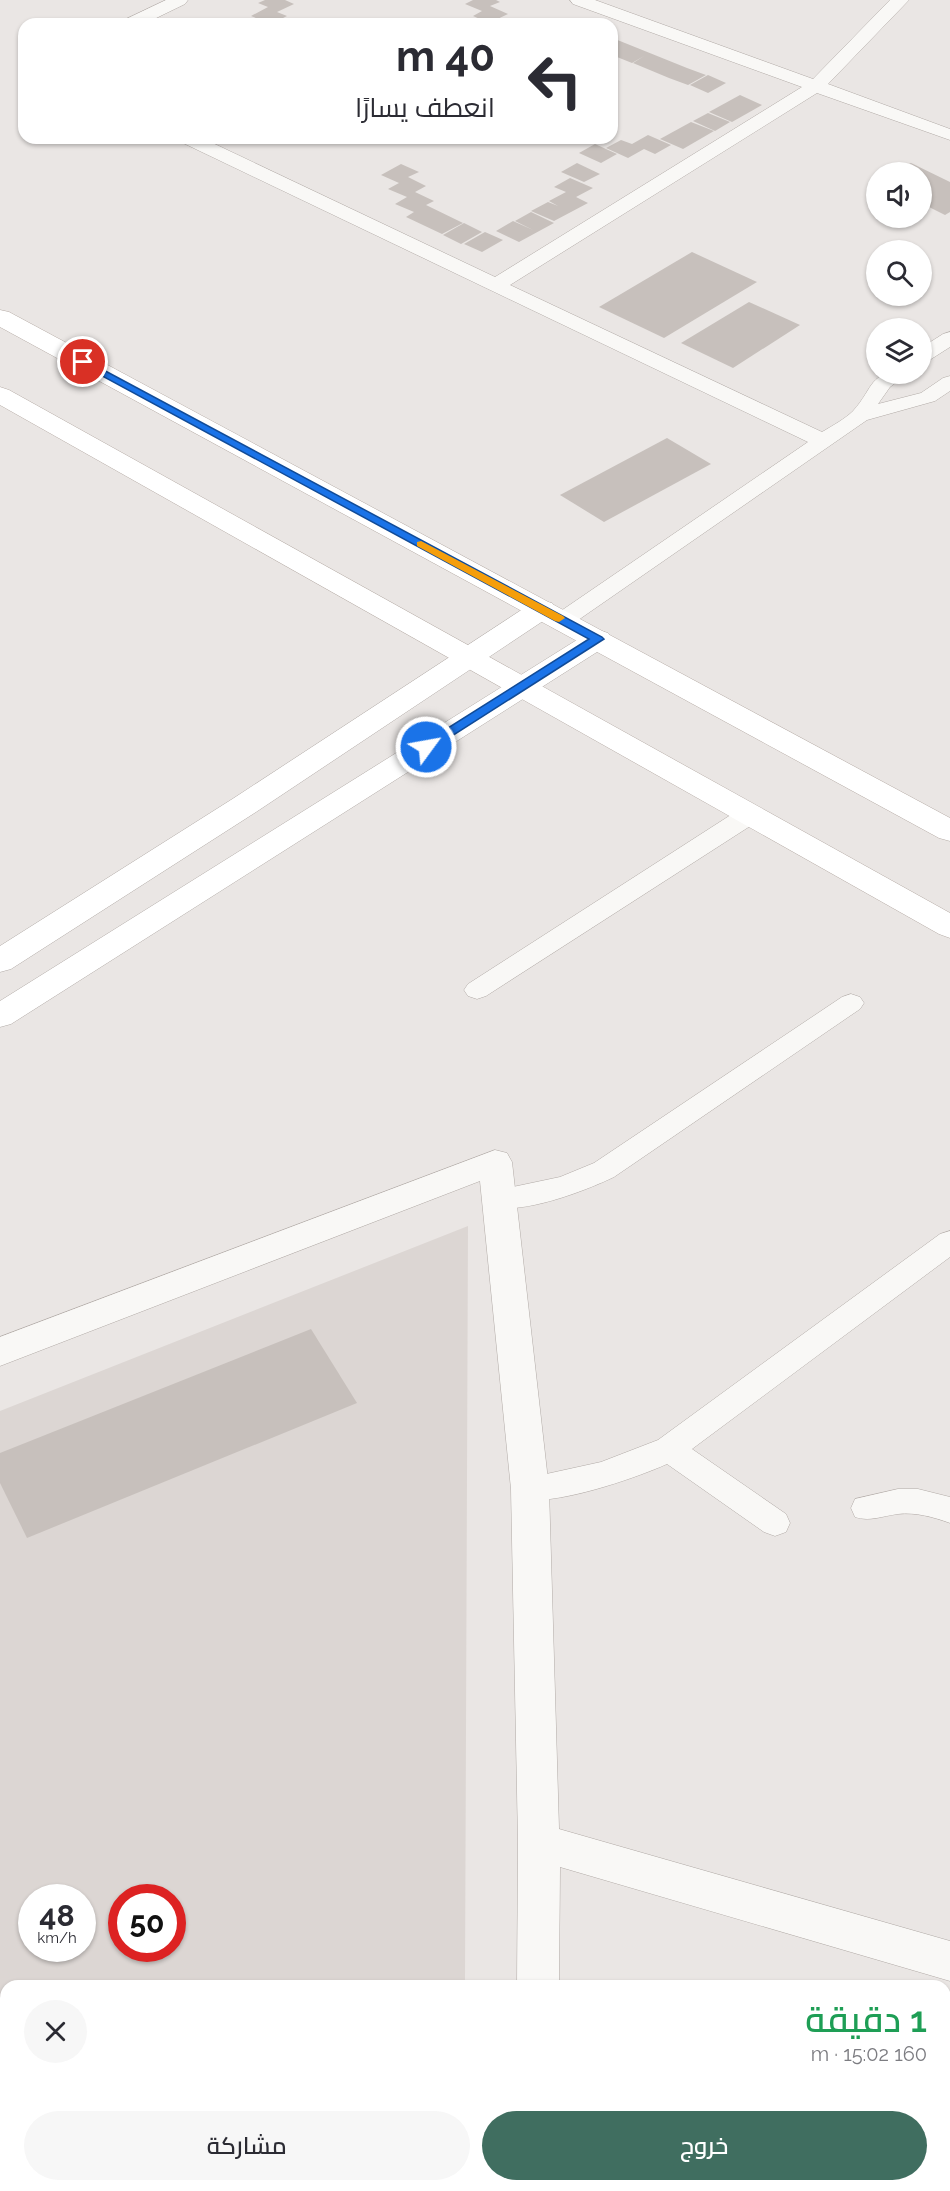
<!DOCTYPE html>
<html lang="ar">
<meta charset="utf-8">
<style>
body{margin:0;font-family:Raleway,Cairo,sans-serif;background:#f7f7f7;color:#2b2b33;direction:rtl;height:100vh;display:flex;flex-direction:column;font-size:22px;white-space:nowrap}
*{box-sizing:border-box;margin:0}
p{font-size:20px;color:#7c7c81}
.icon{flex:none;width:33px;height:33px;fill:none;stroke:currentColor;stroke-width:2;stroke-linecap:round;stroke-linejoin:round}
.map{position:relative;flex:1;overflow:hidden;direction:ltr}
.drawer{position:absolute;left:0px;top:1980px;width:951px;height:212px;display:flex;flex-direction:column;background:#fff;border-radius:18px 18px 0 0;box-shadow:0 2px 4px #0004;direction:rtl}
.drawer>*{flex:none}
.hud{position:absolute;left:18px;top:18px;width:600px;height:126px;border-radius:18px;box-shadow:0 2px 4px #0004;direction:rtl;background:#fff;color:#2b2b33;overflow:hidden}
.buttons{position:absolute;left:866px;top:162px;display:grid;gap:12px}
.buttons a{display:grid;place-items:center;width:66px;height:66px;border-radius:50%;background:#fff;box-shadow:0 2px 4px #0004;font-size:30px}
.speed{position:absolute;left:18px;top:1884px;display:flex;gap:12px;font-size:30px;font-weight:700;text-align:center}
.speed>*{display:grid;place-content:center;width:78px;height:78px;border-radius:50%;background:#fff;box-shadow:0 2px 4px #0004;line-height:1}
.speed small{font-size:15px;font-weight:400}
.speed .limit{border:9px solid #d22;background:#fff;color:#111}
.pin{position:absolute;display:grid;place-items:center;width:51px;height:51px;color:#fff;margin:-26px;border:3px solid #fff;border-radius:50%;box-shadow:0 2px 6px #0007}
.me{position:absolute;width:66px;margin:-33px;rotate:58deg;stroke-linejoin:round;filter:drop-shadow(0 0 4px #0008)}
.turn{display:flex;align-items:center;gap:21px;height:126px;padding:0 24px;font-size:27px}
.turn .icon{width:78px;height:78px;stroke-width:2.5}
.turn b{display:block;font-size:42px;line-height:51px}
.round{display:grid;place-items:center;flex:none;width:63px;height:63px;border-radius:32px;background:#f7f7f7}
.headline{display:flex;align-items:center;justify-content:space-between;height:102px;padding:0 24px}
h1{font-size:36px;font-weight:600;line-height:45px;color:#1e9e55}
.primary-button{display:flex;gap:12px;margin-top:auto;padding:12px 24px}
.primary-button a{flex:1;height:69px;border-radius:36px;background:#406e60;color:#fff;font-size:24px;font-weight:600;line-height:69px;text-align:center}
.primary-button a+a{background:#f7f7f7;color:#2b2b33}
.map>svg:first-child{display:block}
</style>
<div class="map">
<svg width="950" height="2191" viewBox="0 0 950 2191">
<rect width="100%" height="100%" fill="#eae6e4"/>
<!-- built -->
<path fill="#dcd6d3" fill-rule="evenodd" d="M468,1226L465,1981L454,1986H6V2186H52L41,2191H0V1411ZM32,1898H82V1948H32ZM122,1898H172V1948H122Z"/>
<!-- building -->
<g fill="#c7c0bc">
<path d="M265,0H285L294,4L277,12L287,16L271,24L251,16L268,7L258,3Z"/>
<path d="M473,0H496L500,2L490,6L508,14L489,23L473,16L482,11L465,4Z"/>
<path d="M615,39L687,68L706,75L688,85L669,78L633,63L644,56L632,63L612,55V40Z"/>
<path d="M708,75L726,83L708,93L690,85Z"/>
<path d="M740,95L762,105L732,122L709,112Z"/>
<path d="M708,113L730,122L715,131L693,121Z"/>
<path d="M691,122L714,131L683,149L660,139Z"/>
<path d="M648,135L671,145L655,154L644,149L628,158L606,148L621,140L632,144Z"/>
<path d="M595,144L617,154L601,163L579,153Z"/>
<path d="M577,163L600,174L584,182L561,172Z"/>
<path d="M911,163L950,182V212L945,215L921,203V172H893Z"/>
<path d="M401,164L419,172L408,177L426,186L415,192L434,201L426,205L463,223L442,234L406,217L414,212L395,204L407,197L388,189L399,183L381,175Z"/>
<path d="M570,178L593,188L576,197L588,203L554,221L531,211L548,202L558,206L549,201L566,192L554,187Z"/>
<path d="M531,212L554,223L519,242L496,231L513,221L533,230L515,221Z"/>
<path d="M464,223L482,232L461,244L443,235Z"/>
<path d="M485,232L503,240L482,252L464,244Z"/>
<path d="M692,252L757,282L664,338L599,307Z"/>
<path d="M749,302L800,325L733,368L681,343Z"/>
<path d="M667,438L711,464L604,522L560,495Z"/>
<path d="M311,1329L357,1403L27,1538L0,1483V1453Z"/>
</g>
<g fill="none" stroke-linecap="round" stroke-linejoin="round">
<defs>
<g id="service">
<path d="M166,0H188L185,4L144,24H121L124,20Z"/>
<path d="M570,0H595L813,79L890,0H909L828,84L950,129V140L817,93L510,285L822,432C832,426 845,419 853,411C875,387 868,370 907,374L890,387L878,404L921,393L943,378L950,376V391L935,401L867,420L571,625L563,627L555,625L552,620L555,615L808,442L181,142L178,138H202L495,277L802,87L573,4Z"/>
<path d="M950,332V347L928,361L921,363V348L943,334Z"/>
<path d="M749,807L758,809L761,815L758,821L486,996L477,999L468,996L464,990L468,984L740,809Z"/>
<path d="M851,994L860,997L864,1003L860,1009L614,1177C585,1191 520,1216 489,1206L485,1199L489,1192L560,1177L594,1163L842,997Z"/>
<path d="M950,1231V1257L692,1449L786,1514L790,1523L786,1532L775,1536L764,1532L667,1464C636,1478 550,1508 519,1498L515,1489L519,1480L601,1462L658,1440L940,1234Z"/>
<path d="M898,1489H918L950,1497V1523C933,1517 916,1512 898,1514C882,1516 870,1522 855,1517L851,1508L855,1499Z"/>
</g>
<g id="minor">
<path d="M495,1150L507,1153L512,1162L549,1489L559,1829L950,1941V1981L560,1867L559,1986H517L518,1842L511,1489L480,1181L0,1366V1337Z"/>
<path d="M513,2186H558L559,2191H513Z"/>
</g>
<g id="secondary">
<path d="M542,601L552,603L556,609L552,615L256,812L11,969L0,972V946L234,798L532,603Z"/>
<path d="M598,630L608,633L612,639L608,645L11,1024L0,1027V1001L588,633Z"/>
</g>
<g id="primary">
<path d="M0,310L9,312L950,818V841L939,838L0,327Z"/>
<path d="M0,387L9,390L950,913V938L939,934L0,405Z"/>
</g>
</defs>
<!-- service casing -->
<use href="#service" stroke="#b1aaa6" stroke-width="1"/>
<!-- minor casing -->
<use href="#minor" stroke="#b1aaa6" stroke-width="1"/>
<!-- secondary casing -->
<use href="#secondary" stroke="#b1aaa6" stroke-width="1"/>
<!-- primary casing -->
<use href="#primary" stroke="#b5aba5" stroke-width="1"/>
<!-- service -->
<use href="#service" fill="#f9f8f6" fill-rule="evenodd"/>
<!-- minor -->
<use href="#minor" fill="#f9f8f6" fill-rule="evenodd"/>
<!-- secondary -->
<use href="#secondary" fill="#fff" fill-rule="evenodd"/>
<!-- primary -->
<use href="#primary" fill="#fff" fill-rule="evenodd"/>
</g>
<!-- route -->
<path fill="#1a73e8" stroke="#114b97" stroke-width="1.5" d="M83,359L602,637L604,639L430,750H421V745L589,639L80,364L78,362Z"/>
<!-- slow -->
<path fill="#f59e0b" d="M421,541L563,616L565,618L559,622L555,621L417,546V542Z"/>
</svg>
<div class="buttons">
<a><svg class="icon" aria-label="sound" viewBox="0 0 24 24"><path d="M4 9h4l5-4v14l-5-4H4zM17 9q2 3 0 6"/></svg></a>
<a><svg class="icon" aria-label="search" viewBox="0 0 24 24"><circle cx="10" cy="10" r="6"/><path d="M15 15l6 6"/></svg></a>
<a><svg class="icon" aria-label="layers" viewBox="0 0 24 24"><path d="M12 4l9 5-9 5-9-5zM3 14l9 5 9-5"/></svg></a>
</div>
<div class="speed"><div>48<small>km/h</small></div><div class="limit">50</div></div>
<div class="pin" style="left:83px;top:362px;background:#d93025"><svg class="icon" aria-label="arrive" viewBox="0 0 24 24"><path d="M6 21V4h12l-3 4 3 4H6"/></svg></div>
<svg class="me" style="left:426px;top:747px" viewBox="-20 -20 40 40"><circle r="17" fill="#1a73e8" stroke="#fff" stroke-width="3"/><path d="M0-11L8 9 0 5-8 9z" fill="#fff"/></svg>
<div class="hud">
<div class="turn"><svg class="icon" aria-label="left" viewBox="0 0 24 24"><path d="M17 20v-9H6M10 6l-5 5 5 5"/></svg><div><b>40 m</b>انعطف يسارًا</div></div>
</div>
<section class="drawer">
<div class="headline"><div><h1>1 دقيقة</h1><p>160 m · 15:02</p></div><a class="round"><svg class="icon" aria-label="close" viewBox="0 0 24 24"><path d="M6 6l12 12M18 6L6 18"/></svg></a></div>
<div class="primary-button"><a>خروج</a><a>مشاركة</a></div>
</section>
</div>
